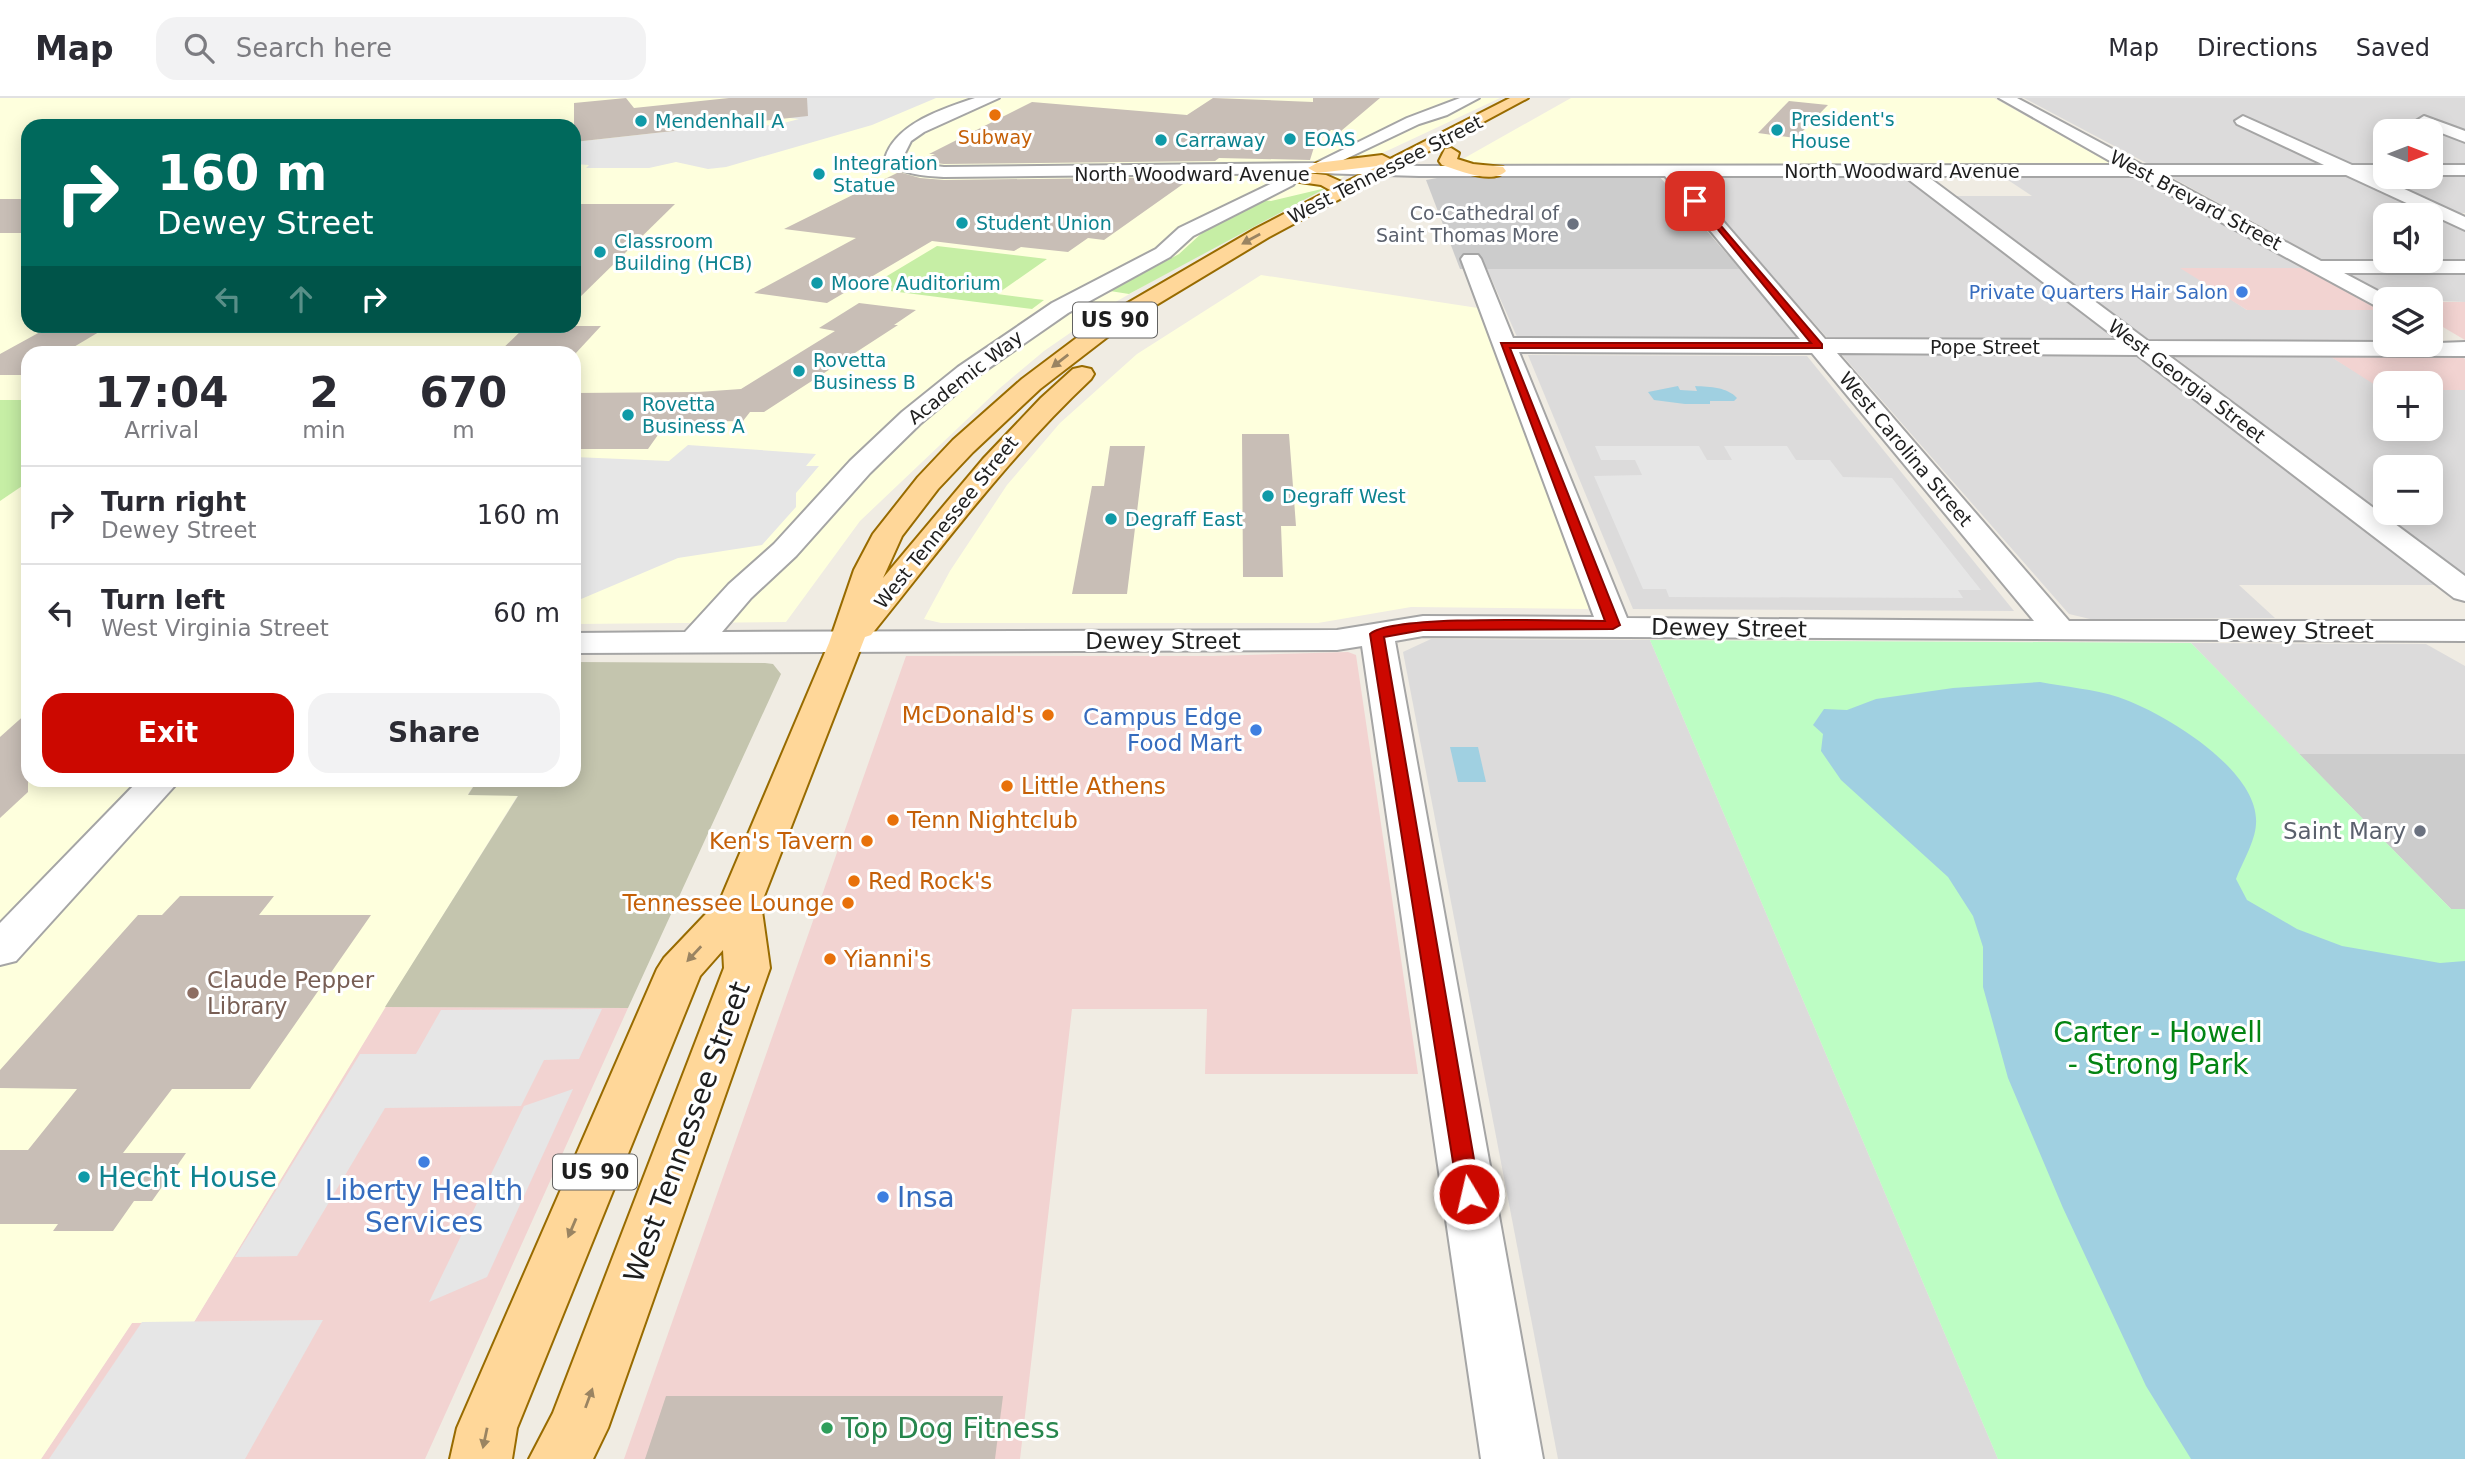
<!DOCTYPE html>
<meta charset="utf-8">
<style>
body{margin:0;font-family:"DejaVu Sans",sans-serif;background:#f2f2f3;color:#2b2b33;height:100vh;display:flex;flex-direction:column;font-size:26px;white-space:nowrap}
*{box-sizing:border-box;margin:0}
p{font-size:23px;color:#7c7c81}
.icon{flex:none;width:38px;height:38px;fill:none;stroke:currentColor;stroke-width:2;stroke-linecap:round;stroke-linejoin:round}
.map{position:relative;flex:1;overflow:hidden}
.panel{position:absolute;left:21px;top:248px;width:560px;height:441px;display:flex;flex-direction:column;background:#fff;border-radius:21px;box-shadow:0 4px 18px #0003}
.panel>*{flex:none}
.top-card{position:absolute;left:21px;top:21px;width:560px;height:214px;border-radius:21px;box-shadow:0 4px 18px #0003;background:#00695c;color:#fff;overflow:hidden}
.needle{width:46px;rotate:90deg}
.buttons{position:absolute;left:2373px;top:21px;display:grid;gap:14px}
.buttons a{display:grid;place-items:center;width:70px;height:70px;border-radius:14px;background:#fff;box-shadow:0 4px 18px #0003;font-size:35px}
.pin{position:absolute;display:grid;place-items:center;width:60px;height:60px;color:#fff;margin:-30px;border-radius:14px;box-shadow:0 4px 10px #0006}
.me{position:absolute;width:77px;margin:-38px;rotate:351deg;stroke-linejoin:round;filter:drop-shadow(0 0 5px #0008)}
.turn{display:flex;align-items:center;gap:24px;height:147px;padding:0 21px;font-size:32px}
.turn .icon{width:91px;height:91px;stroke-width:2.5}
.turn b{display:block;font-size:49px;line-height:60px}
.lanes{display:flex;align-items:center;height:66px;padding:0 21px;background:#0003;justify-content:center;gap:35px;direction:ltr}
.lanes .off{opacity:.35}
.eta{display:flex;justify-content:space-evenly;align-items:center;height:119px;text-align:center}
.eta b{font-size:42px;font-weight:600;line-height:49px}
.action{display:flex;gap:14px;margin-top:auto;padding:14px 21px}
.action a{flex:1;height:80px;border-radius:21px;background:#cc0800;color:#fff;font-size:28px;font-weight:600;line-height:80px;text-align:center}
.action a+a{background:#f2f2f3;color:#2b2b33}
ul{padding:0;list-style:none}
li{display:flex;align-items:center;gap:21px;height:98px;padding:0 21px;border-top:2px solid #e1e1e2}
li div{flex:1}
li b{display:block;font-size:26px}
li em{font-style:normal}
header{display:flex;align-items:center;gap:42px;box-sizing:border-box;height:98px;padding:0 35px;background:#fff;border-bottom:2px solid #e1e1e2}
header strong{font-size:33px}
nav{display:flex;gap:38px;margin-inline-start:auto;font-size:24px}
.search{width:490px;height:63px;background:#f2f2f3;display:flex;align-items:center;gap:18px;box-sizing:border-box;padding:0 24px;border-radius:21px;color:#7c7c81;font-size:26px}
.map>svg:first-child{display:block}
</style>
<header>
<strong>Map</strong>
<div class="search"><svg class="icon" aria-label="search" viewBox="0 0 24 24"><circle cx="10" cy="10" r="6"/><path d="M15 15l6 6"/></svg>Search here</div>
<nav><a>Map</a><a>Directions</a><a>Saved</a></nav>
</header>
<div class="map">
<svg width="2465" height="1361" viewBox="0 0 2465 1361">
<rect width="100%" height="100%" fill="#f0ece3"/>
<!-- residential -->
<g fill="#dcdbdb" fill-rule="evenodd">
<path d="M2024,0H2465V67H2431V33H2385V67L2152,68Z"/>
<path d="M2385,74V79H2431V74H2465V115H2459L2465,119V204L2394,201L2171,79L2180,76ZM2385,117H2431V163H2385Z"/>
<path d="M1999,76L2131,77L2146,82L2304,170H2182L2247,212H2379L2385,215V245L2149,242L1954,98H2032Z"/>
<path d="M1684,77L1903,78L2119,243H1830Z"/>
<path d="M1487,171H1740L1796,239L1792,241H1518Z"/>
<path d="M2125,255L2141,260L2435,487H2239L2275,520L2090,521L2069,516L1842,257Z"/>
<path d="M2169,255H2325L2385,292V331H2431V292H2465V478ZM2385,369H2431V415H2385Z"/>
<path d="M1528,257L1807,258L2014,513L1633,511Z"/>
<path d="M1431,541L1650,542L1998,1361H1558L1403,554Z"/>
<path d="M2191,545L2426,546L2465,568V656H2299Z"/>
</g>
<!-- commercial -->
<g fill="#f2d3d1">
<path d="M2180,170H2304L2379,212H2247Z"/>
<path d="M2431,204H2465V242L2431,222Z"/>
<path d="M2325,255H2456L2465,261V292H2431V285H2385L2383,292Z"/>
<path d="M1348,554L1356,557L1418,976H1205L1207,911H1072L1020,1361H624L906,558H1213Z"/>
<path d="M385,909L628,910L425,1361H41L132,1225L194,1224Z"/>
</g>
<!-- education -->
<g fill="#feffdd" fill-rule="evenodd">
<path d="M0,0H1500L1374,59L1326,90L1182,166L1112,206L1044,253L1000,290L860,423L786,524L574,526V256H28V682H477L468,696L518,697L385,910L194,1224L132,1225L41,1361H0ZM28,28H574V228H28Z"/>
<path d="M1571,0H1994L2110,65L2104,68H1479L1461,62Z"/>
<path d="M1261,177L1478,210L1589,502L1588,511L1411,509L1318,525H941L924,521L950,473L1007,387L1060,325L1137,256Z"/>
</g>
<!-- religious -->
<g fill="#ccc">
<path d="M1448,78H1659L1740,171H1460L1426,82Z"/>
<path d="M2299,656H2465V811H2451Z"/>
</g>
<!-- construction -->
<path fill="#c4c5ae" d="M574,564L765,565L773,566L781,576L628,910L385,909L518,698L468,697L477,683L574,682Z"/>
<!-- grass -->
<g fill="#c6eea5">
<path d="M1326,90L1129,196L1110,193L1179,156L1203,134L1257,106L1259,102L1271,103Z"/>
<path d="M937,148L1047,161L997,196L1044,202L1032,211L867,190Z"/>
<path d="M0,302H28V384L0,403Z"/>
</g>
<!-- park -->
<path fill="#bdfdc4" d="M1650,542L2191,545L2451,811H2465V1361H1998Z"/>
<!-- parking -->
<g fill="#e6e6e6">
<path d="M760,0H936L872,27L726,69L708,71L676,64L649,70H586L589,67L574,66V44L746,25L749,28L776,27L799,21L780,19Z"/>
<path d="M688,347L816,356L806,368H819L796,395V409L762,447L678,460L574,504V359L669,363Z"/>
<path d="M1595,348H1699L1707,362H1732L1724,348H1787L1796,362H1830L1843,379L1892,380L1981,492H1958L1963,500L1669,499L1666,491H1643L1594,378L1642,377L1635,362H1601Z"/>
<path d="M602,911L579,961L544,962L521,1008L385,1010L297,1158L235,1159L360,956H416L441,912Z"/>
<path d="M573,991L487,1179L429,1204L524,1008Z"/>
<path d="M323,1222L245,1361H49L142,1224Z"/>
</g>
<!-- water -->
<g fill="#a0d0e1">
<path d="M1678,288L1680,292L1697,293L1695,288C1711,289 1727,289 1737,300L1734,303H1710V306H1685L1654,302L1648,294Z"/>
<path d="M2040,584C2065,589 2094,591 2118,599C2163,614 2260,672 2256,726C2255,744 2242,765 2236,781L2247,802L2297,831L2342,848L2440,865L2465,863V1361H2191L2146,1288L2063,1110L2008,980L1983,889V849L1973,818L1948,779L1841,682L1821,653L1823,636L1813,627L1824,611L1847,612L1876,601L1953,590Z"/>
<path d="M1450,649H1478L1486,684H1458Z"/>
</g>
<!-- building -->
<g fill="#c8beb6">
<path d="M626,0L634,10L729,0H807L808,18L574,44V5Z"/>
<path d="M1213,0L1313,4V0H1380L1341,33L1331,32L1315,46L1310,62L1219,60L1215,63L944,66L920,63L935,56H929L1032,4L1187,17Z"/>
<path d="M1789,3L1828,7L1796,40L1758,35Z"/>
<path d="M899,74L920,80L944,82L1193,79L1104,142L1088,140L1068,154L1021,149L1014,153L932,143L827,205L754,195L856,140L784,131Z"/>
<rect x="0" y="101" width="28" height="34"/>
<path d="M574,106H675L574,205Z"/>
<path d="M859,205L916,212L894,227H898L764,314H750L743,323L677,324L670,334H660L648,351H574V295L698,294L741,291L835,233L819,230Z"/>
<path d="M51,228H109L62,256H28V277H0V256Z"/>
<path d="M526,228H601L575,256H497Z"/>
<path d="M1242,336H1289L1296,428H1281L1283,479H1243Z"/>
<path d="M1110,348H1145L1127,496H1072L1092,388H1104Z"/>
<path d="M28,614V694L0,720V639Z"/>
<path d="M180,798H274L259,817H371L250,991H172L123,1055H186L152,1103H134L113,1133H53L58,1126H0V1052H28L77,991L0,990V972L138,817H162Z"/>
<path d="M666,1298H1003L995,1361H645Z"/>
</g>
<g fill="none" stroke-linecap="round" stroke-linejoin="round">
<defs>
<g id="minor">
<path d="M975,0H999L924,34L911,43L903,59L919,66L944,69L1316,65L1407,20L1460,0H1479L1447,17L1419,26L1337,65L1419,68L2117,67L1999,0H2017L2142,67H2324L2237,26L2235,23L2243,18L2352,67H2385V77H2374L2465,119V132L2346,77H2162L2321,163H2465V175H2344L2393,201H2385V213L2136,78H1927L2148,243L2385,244V247L2465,244V258L2168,257L2465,478V503L2454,500L2137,257L1837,255L2069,523H2465V543L1423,538L1395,543L1543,1361H1481L1362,548L1337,552L574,555V535L685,534L729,486L774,446L850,363L902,314L958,269L1052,205L1156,151L1179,130L1287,78L1296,83L1293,87L1193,138L1170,159L1068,215L976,279L920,326L870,375L796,458L751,500L722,534L1337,532L1423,518L1594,519L1461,161L1464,157H1478L1481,161L1513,240L1800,241L1665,78H1419L1317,75L944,79C924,78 899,77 885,60C896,25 943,11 975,0ZM1684,78H1904L2119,242L1825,241ZM1519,254L1812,255L2034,523L1627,520Z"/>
<path d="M2424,18L2465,33V44L2418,26L2416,23Z"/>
<rect x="2431" y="67" width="34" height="10"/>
<path d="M139,682H180L16,863L0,867V825Z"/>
</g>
<g id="major">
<path d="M1510,0H1528L1269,139L1123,227L1040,291L973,354L938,391L902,438L883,480L983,361L1041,300L1073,271L1082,269L1091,271L1094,276L1091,281C1008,359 942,449 871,537L865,539L761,806L770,870L608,1330L593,1361H529L553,1315L724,870L723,852L700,878L517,1330L512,1361H450L457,1330L657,871L664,860L721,800L829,545L854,472L873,436L918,379L953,342L1022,281L1107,217L1255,131L1330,92L1321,87L1265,79L1262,75L1265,71L1326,77L1344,85L1378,68L1317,75L1308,70L1317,65L1382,57L1390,61Z"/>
<path d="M1451,50L1459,55L1457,61L1473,66L1503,69L1506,73C1492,87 1458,72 1442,67L1439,63L1445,51Z"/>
</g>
</defs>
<!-- minor casing -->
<use href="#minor" stroke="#a5a5a5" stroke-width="4"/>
<!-- major casing -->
<use href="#major" stroke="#986b00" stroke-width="4"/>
<!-- minor -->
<use href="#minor" fill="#fff" fill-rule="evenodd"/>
<!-- major -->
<use href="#major" fill="#ffd799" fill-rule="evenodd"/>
</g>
<!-- one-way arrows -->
<defs><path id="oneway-solid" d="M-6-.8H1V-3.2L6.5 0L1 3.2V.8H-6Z" transform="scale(1.75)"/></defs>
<g fill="#9a8462">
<use href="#oneway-solid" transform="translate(1251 141) rotate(151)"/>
<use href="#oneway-solid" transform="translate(1060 263) rotate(142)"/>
<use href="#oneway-solid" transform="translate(694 856) rotate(133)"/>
<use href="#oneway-solid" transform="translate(572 1130) rotate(113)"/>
<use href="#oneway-solid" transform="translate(589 1300) rotate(-70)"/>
<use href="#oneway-solid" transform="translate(485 1340) rotate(102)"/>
</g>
<!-- route -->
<path fill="#cc0800" stroke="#850500" stroke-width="2" d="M1693,101H1698L1822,246V250H1510L1620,527L1613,531L1423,532L1384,539L1480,1096L1476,1102L1469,1105L1461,1102L1458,1096L1370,536C1392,516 1566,523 1605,523L1501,245H1811Z"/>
<!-- markers -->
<g fill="#e8710a" stroke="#fff" stroke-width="2.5">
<circle cx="995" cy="17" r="7"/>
<circle cx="1048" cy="617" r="7"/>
<circle cx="1007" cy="688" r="7"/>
<circle cx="893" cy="722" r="7"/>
<circle cx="867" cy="743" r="7"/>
<circle cx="854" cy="783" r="7"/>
<circle cx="848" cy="805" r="7"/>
<circle cx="830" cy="861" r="7"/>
</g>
<g fill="#0f9aa8" stroke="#fff" stroke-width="2.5">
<circle cx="641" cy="23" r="7"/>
<circle cx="1777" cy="32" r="7"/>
<circle cx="1290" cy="41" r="7"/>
<circle cx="1161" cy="42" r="7"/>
<circle cx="819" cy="76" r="7"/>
<circle cx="962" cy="125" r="7"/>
<circle cx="600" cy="154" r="7"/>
<circle cx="817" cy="185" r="7"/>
<circle cx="799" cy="273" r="7"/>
<circle cx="628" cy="317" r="7"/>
<circle cx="1268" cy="398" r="7"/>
<circle cx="1111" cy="421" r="7"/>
<circle cx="84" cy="1079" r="7"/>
</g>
<g fill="#6b7280" stroke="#fff" stroke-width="2.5">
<circle cx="1573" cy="126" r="7"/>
<circle cx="2420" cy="733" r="7"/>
</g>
<g fill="#3f7fe0" stroke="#fff" stroke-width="2.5">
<circle cx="2242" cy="194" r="7"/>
<circle cx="1256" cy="632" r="7"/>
<circle cx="424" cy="1064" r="7"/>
<circle cx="883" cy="1099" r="7"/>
</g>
<circle fill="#8d6e63" stroke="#fff" stroke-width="2.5" cx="193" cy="895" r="7"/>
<circle fill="#2e9e5b" stroke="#fff" stroke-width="2.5" cx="827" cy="1330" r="7"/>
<g text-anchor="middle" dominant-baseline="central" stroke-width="6" stroke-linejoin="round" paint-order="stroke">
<!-- far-culture labels -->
<g font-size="19" fill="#0d838f" stroke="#fff" text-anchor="start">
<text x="1791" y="21">President's<tspan x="1791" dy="22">House</tspan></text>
<text x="655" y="23">Mendenhall A</text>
<text x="1304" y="41">EOAS</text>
<text x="1175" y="42">Carraway</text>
<text x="833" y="65">Integration<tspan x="833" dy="22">Statue</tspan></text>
<text x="976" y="125">Student Union</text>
<text x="614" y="143">Classroom<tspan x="614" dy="22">Building (HCB)</tspan></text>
<text x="831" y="185">Moore Auditorium</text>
<text x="813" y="262">Rovetta<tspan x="813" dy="22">Business B</tspan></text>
<text x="642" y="306">Rovetta<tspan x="642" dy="22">Business A</tspan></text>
<text x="1282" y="398">Degraff West</text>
<text x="1125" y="421">Degraff East</text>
</g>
<!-- far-food labels -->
<g font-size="19" fill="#c56008" stroke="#fff">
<text x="995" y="39">Subway</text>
</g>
<!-- far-street labels -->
<g font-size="19" fill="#1e1e1e" stroke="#fff">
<text transform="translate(1385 71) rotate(-27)">West Tennessee Street</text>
<text x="1902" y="73">North Woodward Avenue</text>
<text x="1192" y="76">North Woodward Avenue</text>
<text transform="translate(2196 102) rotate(28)">West Brevard Street</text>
<text x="1985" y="249">Pope Street</text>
<text transform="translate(965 279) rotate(-38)">Academic Way</text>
<text transform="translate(2187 283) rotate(37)">West Georgia Street</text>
<text transform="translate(1906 351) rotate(50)">West Carolina Street</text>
<text transform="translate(946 424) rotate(-51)">West Tennessee Street</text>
</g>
<!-- far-worship labels -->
<g font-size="19" fill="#5b616d" stroke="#fff" text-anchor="end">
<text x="1559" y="115">Co-Cathedral of<tspan x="1559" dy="22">Saint Thomas More</tspan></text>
</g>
<!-- far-shop labels -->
<g font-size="19" fill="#366cbe" stroke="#fff" text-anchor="end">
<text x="2228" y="194">Private Quarters Hair Salon</text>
</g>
<!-- shield labels -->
<g fill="#fff" stroke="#626262" stroke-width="2">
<rect x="1073" y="204.5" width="84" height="35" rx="5"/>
<rect x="553" y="1056.5" width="84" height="35" rx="5"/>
</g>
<g font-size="21" font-weight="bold" fill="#1e1e1e">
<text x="1115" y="222">US 90</text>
<text x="595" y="1074">US 90</text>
</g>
<!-- street labels -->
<g font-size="23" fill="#1e1e1e" stroke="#fff">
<text transform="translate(1729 530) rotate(1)">Dewey Street</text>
<text x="2296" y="533">Dewey Street</text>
<text x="1163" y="543">Dewey Street</text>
</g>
<!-- food labels -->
<g font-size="23" fill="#c56008" stroke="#fff" text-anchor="start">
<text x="1034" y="617" text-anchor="end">McDonald's</text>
<text x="1021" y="688">Little Athens</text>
<text x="907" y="722">Tenn Nightclub</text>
<text x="853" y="743" text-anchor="end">Ken's Tavern</text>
<text x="868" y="783">Red Rock's</text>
<text x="834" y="805" text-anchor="end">Tennessee Lounge</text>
<text x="844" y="861">Yianni's</text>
</g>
<!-- shop labels -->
<g font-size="23" fill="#366cbe" stroke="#fff" text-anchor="end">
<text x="1242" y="619">Campus Edge<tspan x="1242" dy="26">Food Mart</tspan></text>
</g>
<!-- worship labels -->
<g font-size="23" fill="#5b616d" stroke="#fff" text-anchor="end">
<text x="2406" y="733">Saint Mary</text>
</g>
<!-- education labels -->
<g font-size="23" fill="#785e54" stroke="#fff" text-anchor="start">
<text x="207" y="882">Claude Pepper<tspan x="207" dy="26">Library</tspan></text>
</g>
<!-- near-park labels -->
<g font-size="28" fill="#038413" stroke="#fff">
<text x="2158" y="934">Carter - Howell<tspan x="2158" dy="32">- Strong Park</tspan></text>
</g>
<!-- near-street labels -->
<g font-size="28" fill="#1e1e1e" stroke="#fff">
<text transform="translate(687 1034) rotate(-70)">West Tennessee Street</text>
</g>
<!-- near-culture labels -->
<g font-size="28" fill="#0d838f" stroke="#fff" text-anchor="start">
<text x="98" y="1079">Hecht House</text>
</g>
<!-- near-shop labels -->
<g font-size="28" fill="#366cbe" stroke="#fff">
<text x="424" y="1092">Liberty Health<tspan x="424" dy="32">Services</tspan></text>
<text x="897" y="1099" text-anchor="start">Insa</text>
</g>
<!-- near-leisure labels -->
<g font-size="28" fill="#27864d" stroke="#fff" text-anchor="start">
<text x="841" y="1330">Top Dog Fitness</text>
</g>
</g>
</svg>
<div class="buttons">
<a><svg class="needle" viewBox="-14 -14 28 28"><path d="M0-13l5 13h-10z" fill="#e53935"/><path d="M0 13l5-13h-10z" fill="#7c7c81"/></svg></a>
<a><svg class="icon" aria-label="sound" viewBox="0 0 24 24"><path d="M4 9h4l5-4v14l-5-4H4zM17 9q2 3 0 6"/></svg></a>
<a><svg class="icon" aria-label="layers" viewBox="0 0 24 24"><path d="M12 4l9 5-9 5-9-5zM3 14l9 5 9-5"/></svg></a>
<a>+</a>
<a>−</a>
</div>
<div class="pin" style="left:1695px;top:103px;background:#d93025"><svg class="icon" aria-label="arrive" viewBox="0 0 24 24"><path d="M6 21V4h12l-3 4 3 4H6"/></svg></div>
<svg class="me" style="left:1469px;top:1096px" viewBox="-20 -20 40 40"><circle r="17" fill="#cc0800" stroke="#fff" stroke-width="3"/><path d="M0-11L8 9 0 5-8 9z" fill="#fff"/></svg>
<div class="top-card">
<div class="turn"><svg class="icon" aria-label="right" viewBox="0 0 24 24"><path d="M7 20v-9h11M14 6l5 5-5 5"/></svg><div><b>160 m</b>Dewey Street</div></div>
<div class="lanes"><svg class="icon off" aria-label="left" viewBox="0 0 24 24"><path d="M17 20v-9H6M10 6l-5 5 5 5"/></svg><svg class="icon off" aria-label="ahead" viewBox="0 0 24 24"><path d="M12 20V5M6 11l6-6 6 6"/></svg><svg class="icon" aria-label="right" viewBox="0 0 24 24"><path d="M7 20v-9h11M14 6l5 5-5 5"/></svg></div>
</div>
<section class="panel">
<div class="eta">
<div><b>17:04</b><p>Arrival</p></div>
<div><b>2</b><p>min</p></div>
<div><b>670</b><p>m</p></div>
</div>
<ul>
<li><svg class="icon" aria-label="right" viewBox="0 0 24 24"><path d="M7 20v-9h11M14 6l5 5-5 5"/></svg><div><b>Turn right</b><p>Dewey Street</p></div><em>160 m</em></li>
<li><svg class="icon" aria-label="left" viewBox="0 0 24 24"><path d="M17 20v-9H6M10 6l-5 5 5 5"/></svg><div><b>Turn left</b><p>West Virginia Street</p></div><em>60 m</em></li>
</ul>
<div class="action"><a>Exit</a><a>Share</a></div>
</section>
</div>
